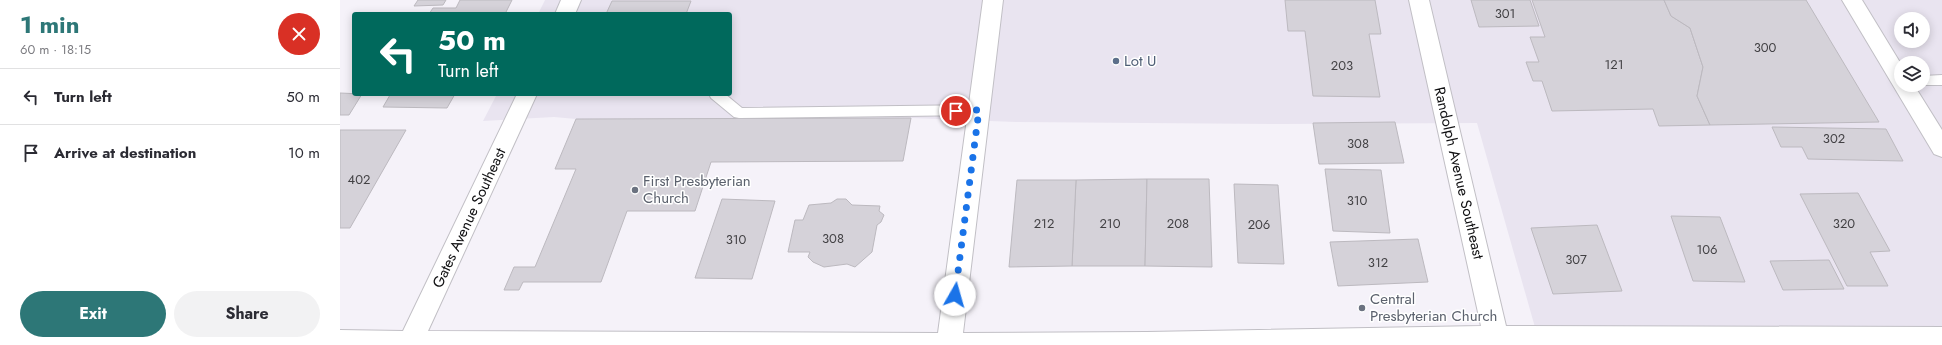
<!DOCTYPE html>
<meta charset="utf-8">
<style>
body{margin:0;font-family:Jost,sans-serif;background:#f2f2f3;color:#2b2b33;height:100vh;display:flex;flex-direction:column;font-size:15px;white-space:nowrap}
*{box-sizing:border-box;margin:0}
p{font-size:13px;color:#7c7c81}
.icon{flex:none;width:22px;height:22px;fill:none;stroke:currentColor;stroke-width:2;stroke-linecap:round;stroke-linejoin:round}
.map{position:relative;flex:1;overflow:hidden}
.sheet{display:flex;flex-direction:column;background:#fff;width:340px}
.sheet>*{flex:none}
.banner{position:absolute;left:12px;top:12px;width:380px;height:84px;border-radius:4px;box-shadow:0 2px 10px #0003;background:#00695c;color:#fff;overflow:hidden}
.buttons{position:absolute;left:1554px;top:12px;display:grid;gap:8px}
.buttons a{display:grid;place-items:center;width:36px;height:36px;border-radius:50%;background:#fff;box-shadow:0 2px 10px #0003;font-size:20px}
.pin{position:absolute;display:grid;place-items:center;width:34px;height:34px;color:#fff;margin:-17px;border:2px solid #fff;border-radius:50%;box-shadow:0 1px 4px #0007}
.me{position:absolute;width:44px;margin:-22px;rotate:7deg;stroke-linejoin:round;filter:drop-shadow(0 0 3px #0008)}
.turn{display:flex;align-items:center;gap:14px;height:84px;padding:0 20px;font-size:18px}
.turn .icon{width:52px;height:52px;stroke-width:2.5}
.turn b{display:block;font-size:28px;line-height:34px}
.round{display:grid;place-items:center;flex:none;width:42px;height:42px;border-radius:21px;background:#f2f2f3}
.overview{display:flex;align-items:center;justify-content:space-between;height:68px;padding:0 20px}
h1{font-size:24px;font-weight:700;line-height:30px;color:#2d7777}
.button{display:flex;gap:8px;margin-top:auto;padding:8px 20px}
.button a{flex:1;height:46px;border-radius:24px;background:#2d7777;color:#fff;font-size:16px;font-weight:700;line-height:46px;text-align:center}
.button a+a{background:#f2f2f3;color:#2b2b33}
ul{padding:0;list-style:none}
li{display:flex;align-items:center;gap:12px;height:56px;padding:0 20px;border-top:1px solid #e1e1e2}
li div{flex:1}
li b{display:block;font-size:15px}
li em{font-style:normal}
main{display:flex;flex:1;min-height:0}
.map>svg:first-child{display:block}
</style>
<main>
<section class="sheet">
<div class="overview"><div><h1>1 min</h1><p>60 m · 18:15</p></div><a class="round" style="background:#d93025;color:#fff"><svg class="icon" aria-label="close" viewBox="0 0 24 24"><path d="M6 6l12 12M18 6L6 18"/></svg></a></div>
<ul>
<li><svg class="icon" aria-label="left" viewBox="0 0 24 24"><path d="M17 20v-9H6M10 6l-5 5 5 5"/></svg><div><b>Turn left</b></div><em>50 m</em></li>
<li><svg class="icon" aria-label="arrive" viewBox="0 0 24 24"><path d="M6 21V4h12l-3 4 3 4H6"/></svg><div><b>Arrive at destination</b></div><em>10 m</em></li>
</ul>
<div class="button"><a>Exit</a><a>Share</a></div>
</section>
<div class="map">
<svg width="1602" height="345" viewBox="0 0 1602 345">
<rect width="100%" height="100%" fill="#f5f2f9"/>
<!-- built -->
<path fill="#e9e4f0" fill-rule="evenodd" d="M205,0H1602V345H1200L1137,123L941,124L676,122L571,118L236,119L214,117L143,121L157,94H390V14H198ZM1561,19H1583V41H1561ZM1561,63H1583V85H1561Z"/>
<!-- building -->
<g fill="#d5d2d9" stroke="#bcb9bf">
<path d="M78,0H106L103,5L74,6Z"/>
<path d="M120,0H172L165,14H89L93,8H116Z"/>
<path d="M945,0H1035L1041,34H1029L1040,97L973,96L965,31H948Z"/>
<path d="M1131,0H1190L1199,26L1139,27Z"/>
<path d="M1192,0H1324L1331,16L1350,28L1363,67L1357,96L1370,125L1319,126L1313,109L1212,111L1202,81H1193L1186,62H1199L1190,37H1205Z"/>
<path d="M1324,0H1466L1539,122L1370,125L1357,96L1363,67L1350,28L1331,16Z"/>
<path d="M272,1H351L346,14H266Z"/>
<path d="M0,93L22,94L9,115H0Z"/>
<path d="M38,94H115L107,108L43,107L50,95H37Z"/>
<path d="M571,118L563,161L371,162L355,211H287L261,282H183L179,290H164L174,267H195L236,169H215L236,119Z"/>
<path d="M1055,122L1064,163L979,164L973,123Z"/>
<path d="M1432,127L1546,129L1563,161L1468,159L1462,147H1441Z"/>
<path d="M0,130H66L10,228H0Z"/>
<path d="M985,169L1041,170L1050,233L993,231Z"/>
<path d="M807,179L805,266H732L736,180Z"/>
<path d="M807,179H869L872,267L805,266Z"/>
<path d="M677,180H736L732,266L669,267Z"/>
<path d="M894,184L938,185L944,264L898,263Z"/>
<path d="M1518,193L1550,251L1530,252L1548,286H1507L1460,194Z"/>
<path d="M382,199L435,201L412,279L355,278Z"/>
<path d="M497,199H506L512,205L540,206L539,211L544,215L541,222L537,225L532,252L515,267L507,264L484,267L473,262L468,257L470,252H448L455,220H463L469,205L491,203Z"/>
<path d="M1331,216L1380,217L1405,282L1353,281Z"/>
<path d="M1257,225L1282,291L1213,294L1191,228Z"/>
<path d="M1078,239L1088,282L998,286L990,242Z"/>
<path d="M1489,260L1504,289L1443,290L1430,261Z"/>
</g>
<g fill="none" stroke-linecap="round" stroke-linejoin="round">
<defs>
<g id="lane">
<path d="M1602,75V85H1580H1583V76Z"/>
<path d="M369,94H385L402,108L639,105L644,106L646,110L644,114L639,115L399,118L394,117L371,98Z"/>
</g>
<g id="street">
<path d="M221,0H241L235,14H215Z"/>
<path d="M643,0H663L623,333L807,332L1141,326L1069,0H1089L1166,326L1602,327V345H0V330L63,331L177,94H197L88,331L598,333Z"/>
</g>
<path id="secondary" d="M1502,0H1522L1561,64V85H1574L1602,130V157L1594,154Z"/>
</defs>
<!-- lane casing -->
<use href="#lane" stroke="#c1bfc5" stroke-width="2"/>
<!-- street casing -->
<use href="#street" stroke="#c1bfc5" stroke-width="2"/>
<!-- secondary casing -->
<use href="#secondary" stroke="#c1bfc5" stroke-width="2"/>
<!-- lane -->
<use href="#lane" fill="#fff" fill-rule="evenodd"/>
<!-- street -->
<use href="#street" fill="#fff" fill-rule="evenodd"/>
<!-- secondary -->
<use href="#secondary" fill="#fff" fill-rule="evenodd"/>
</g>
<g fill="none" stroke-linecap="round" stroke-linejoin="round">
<!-- route -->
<path stroke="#1a73e8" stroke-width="7" stroke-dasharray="0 12.6" d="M615,295L639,110L616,111"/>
</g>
<!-- markers -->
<circle fill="#5c6f8a" stroke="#fff" stroke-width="1.5" cx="776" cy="61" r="4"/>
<g fill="#6b7280" stroke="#fff" stroke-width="1.5">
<circle cx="295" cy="190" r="4"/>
<circle cx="1022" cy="308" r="4"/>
</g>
<g text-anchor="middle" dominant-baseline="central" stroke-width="3" stroke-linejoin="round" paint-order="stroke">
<!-- number labels -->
<g font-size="13" fill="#424144">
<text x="1165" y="13">301</text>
<text x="1425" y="47">300</text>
<text x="1274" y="64">121</text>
<text x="1002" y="65">203</text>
<text x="1494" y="138">302</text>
<text x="1018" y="143">308</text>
<text x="19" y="179">402</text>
<text x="1017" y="200">310</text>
<text x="704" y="223">212</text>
<text x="770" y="223">210</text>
<text x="838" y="223">208</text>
<text x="1504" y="223">320</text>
<text x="919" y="224">206</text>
<text x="493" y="238">308</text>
<text x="396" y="239">310</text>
<text x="1367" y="249">106</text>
<text x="1236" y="259">307</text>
<text x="1038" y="262">312</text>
</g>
<!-- service labels -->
<g font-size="15" fill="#4e5e75" stroke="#fff" text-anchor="start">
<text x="784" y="61">Lot U</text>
</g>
<!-- street labels -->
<g font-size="15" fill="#111113" stroke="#fff">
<text transform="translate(1119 173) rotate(77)">Randolph Avenue Southeast</text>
<text transform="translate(129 218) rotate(-65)">Gates Avenue Southeast</text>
</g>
<!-- worship labels -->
<g font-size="15" fill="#5b616d" stroke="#fff" text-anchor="start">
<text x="303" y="181">First Presbyterian<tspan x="303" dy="17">Church</tspan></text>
<text x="1030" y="299">Central<tspan x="1030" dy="17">Presbyterian Church</tspan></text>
</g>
</g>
</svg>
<div class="buttons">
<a><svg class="icon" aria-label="sound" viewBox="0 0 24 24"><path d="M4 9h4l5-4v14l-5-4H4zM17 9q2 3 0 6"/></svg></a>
<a><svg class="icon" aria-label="layers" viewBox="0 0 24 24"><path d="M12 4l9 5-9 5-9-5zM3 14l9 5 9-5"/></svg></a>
</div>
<div class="pin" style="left:616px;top:111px;background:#d93025"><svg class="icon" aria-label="arrive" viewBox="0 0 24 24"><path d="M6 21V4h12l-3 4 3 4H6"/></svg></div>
<svg class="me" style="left:615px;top:295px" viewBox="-20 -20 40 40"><circle r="19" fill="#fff"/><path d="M0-13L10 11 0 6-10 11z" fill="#1a73e8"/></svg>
<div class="banner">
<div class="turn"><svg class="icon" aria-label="left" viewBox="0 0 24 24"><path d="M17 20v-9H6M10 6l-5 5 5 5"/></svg><div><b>50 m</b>Turn left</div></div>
</div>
</div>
</main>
